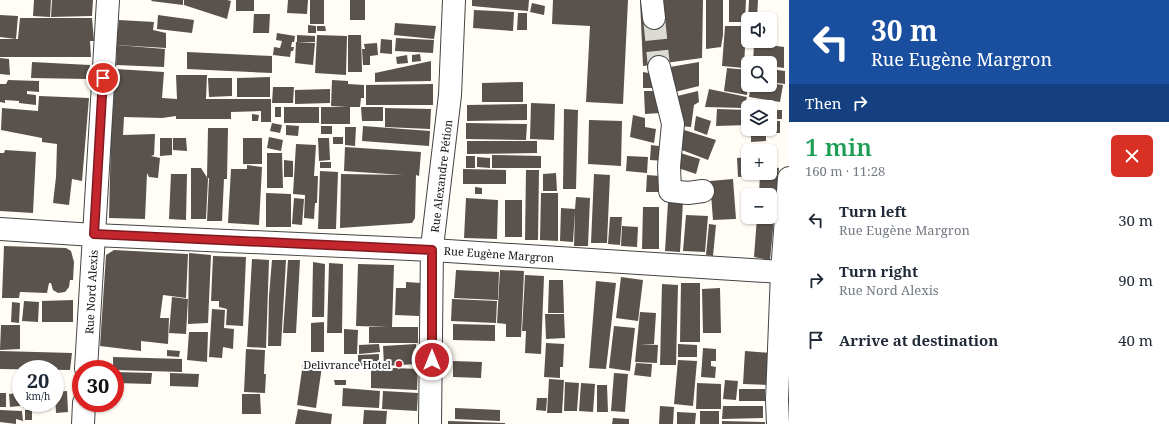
<!DOCTYPE html>
<meta charset="utf-8">
<style>
body{margin:0;font-family:"Noto Serif",serif;background:#f2f2f3;color:#1f2937;height:100vh;display:flex;flex-direction:column;font-size:15px;white-space:nowrap}
*{box-sizing:border-box;margin:0}
p{font-size:13px;color:#747a83}
.icon{flex:none;width:22px;height:22px;fill:none;stroke:currentColor;stroke-width:2;stroke-linecap:round;stroke-linejoin:round}
.map{position:relative;flex:1;overflow:hidden}
.side{display:flex;flex-direction:column;background:#fff;width:380px}
.side>*{flex:none}
.top-card{background:#1a4fa0;color:#fff;overflow:hidden}
.controls{position:absolute;left:741px;top:12px;display:grid;gap:8px}
.controls a{display:grid;place-items:center;width:36px;height:36px;border-radius:6px;background:#fff;box-shadow:0 1px 3px #0004;font-size:20px}
.speed{position:absolute;left:12px;top:360px;display:flex;gap:8px;font-size:20px;font-weight:700;text-align:center}
.speed>*{display:grid;place-content:center;width:52px;height:52px;border-radius:50%;background:#fff;box-shadow:0 1px 3px #0004;line-height:1}
.speed small{font-size:10px;font-weight:400}
.speed .limit{border:6px solid #d22;background:#fff;color:#111}
.pin{position:absolute;display:grid;place-items:center;width:34px;height:34px;color:#fff;margin:-17px;border:2px solid #fff;border-radius:50%;box-shadow:0 1px 4px #0007}
.me{position:absolute;width:44px;margin:-22px;rotate:0deg;stroke-linejoin:round;filter:drop-shadow(0 0 3px #0008)}
.turn{display:flex;align-items:center;gap:14px;height:84px;padding:0 16px;font-size:18px}
.turn .icon{width:52px;height:52px;stroke-width:2.5}
.turn b{display:block;font-size:28px;line-height:34px}
.then{display:flex;align-items:center;height:38px;padding:0 16px;background:#0003;gap:8px;font-size:15px}
.round{display:grid;place-items:center;flex:none;width:42px;height:42px;border-radius:6px;background:#f2f2f3}
.summary{display:flex;align-items:center;justify-content:space-between;height:68px;padding:0 16px}
h1{font-size:24px;font-weight:600;line-height:30px;color:#1e9e55}
ul{padding:0;list-style:none}
li{display:flex;align-items:center;gap:12px;height:60px;padding:0 16px}
li div{flex:1}
li b{display:block;font-size:15px}
li em{font-style:normal}
main{display:flex;flex:1;min-height:0}
.map>svg:first-child{display:block}
</style>
<main>
<div class="map">
<svg width="789" height="424" viewBox="0 0 789 424">
<rect width="100%" height="100%" fill="#fffdf5"/>
<!-- building -->
<g fill="#5a524d">
<path d="M34,0H51L50,17L33,16Z"/>
<path d="M52,0H93L92,16L51,17Z"/>
<path d="M152,0H183V5L151,1Z"/>
<path d="M184,0H227L231,1L227,19L184,5Z"/>
<rect x="236" y="0" width="18" height="11"/>
<path d="M288,0H308L307,14L287,13Z"/>
<rect x="310" y="0" width="14" height="24"/>
<rect x="350" y="0" width="15" height="20"/>
<path d="M472,0H529L528,11L472,6Z"/>
<path d="M553,0H628L623,104L586,102L590,26L552,24Z"/>
<path d="M640,0H703L702,58L643,66Z"/>
<path d="M706,0H723V35L721,47L706,49Z"/>
<path d="M729,0H746L745,22H729Z"/>
<path d="M749,0H758L757,19H748Z"/>
<path d="M532,3L545,6L544,15L530,12Z"/>
<path d="M474,10L514,12L513,31L473,28Z"/>
<path d="M518,13H527V30H517Z"/>
<path d="M254,14H270L269,33H253Z"/>
<path d="M0,15L18,16L16,39L0,37Z"/>
<path d="M158,15L194,20L192,33L157,29Z"/>
<path d="M20,18H92L94,41H90L91,57H0V39H18Z"/>
<path d="M119,20L154,22L153,30L166,33V48L116,45Z"/>
<path d="M395,23L436,26L434,39L394,35Z"/>
<path d="M308,25L316,26V33H308Z"/>
<path d="M317,26H325L326,31H317Z"/>
<path d="M725,26H746L744,68L722,66Z"/>
<path d="M277,33L295,36L294,42H292L291,47H294L293,51H291L290,57L273,55L274,47L280,48L282,41L276,40Z"/>
<path d="M297,35L315,36V42H297Z"/>
<path d="M317,35L347,36L346,75L315,73Z"/>
<path d="M348,35H361L362,72H348Z"/>
<path d="M396,38L434,40L433,53L395,51Z"/>
<path d="M381,39L392,40V54L380,53Z"/>
<path d="M296,42L315,43L313,65L295,63Z"/>
<path d="M377,43L378,55L370,56V65H363L362,49H365L364,44Z"/>
<path d="M754,43L784,47V68L770,66V63H753Z"/>
<path d="M117,45L165,49L164,67L116,65Z"/>
<path d="M187,52L272,56V73L187,69Z"/>
<path d="M420,54L421,61L412,62V55Z"/>
<path d="M407,55L408,63L397,64L396,57Z"/>
<path d="M0,58L9,59L10,75L0,74Z"/>
<path d="M431,61V81L375,82V73Z"/>
<path d="M32,62L90,65L88,79L31,78Z"/>
<path d="M699,62V86L671,93L664,68Z"/>
<path d="M727,68L748,70L747,95L724,91Z"/>
<path d="M116,69L164,72L162,98L177,99L176,75H207L206,99H271V122H261V111L231,112V119H176V116L162,118L124,117L123,135L155,134L154,155L151,156L160,158L158,178L149,177L147,173L145,219L109,218L111,135Z"/>
<path d="M770,69L785,71V84L770,82Z"/>
<path d="M643,72L654,74L655,88H643Z"/>
<path d="M270,77V97H237V78Z"/>
<path d="M208,78H232V96L209,97Z"/>
<path d="M8,80L39,81V92L27,91V94L36,95V105L19,103V101L5,100V103L0,102V84H6Z"/>
<path d="M332,80L348,81V84L364,85V98H361L360,107H350V124H321V107H347L331,106Z"/>
<path d="M523,82V102H482V83Z"/>
<path d="M770,83L783,85L780,102L749,97L751,85H770Z"/>
<path d="M433,84V105H366V85Z"/>
<path d="M273,87H294L293,103H272Z"/>
<path d="M330,89V103L295,104V90Z"/>
<path d="M709,89L747,97L744,108L705,107Z"/>
<path d="M644,91H656L661,113L645,114Z"/>
<path d="M698,91L699,102L694,105L691,127L679,126L673,97Z"/>
<path d="M39,96L89,98L82,181L72,179L69,205L53,203L56,177L57,144L42,142V138L1,130L2,108L38,111Z"/>
<path d="M531,103L555,104L554,140L530,139Z"/>
<path d="M527,104V120L467,121V105Z"/>
<rect x="275" y="107" width="6" height="10"/>
<rect x="284" y="107" width="35" height="16"/>
<path d="M361,107H383V121H362Z"/>
<path d="M385,108L431,109L430,129L385,127Z"/>
<path d="M564,109L578,110L576,189H563Z"/>
<path d="M717,109L748,110V125L716,126Z"/>
<rect x="770" y="110" width="12" height="9"/>
<path d="M252,114L259,115L258,121H252Z"/>
<path d="M633,115L645,118V127L656,129L654,143L630,137Z"/>
<path d="M696,116L711,121L707,135L694,130Z"/>
<path d="M589,120L622,121L621,166L588,164Z"/>
<path d="M770,121H780V133H766V141L751,142V129H770Z"/>
<path d="M272,123L282,125L280,133L270,131Z"/>
<path d="M466,123L527,124L526,140L466,139Z"/>
<path d="M286,125L299,126L298,136L286,135Z"/>
<rect x="321" y="126" width="11" height="8"/>
<path d="M363,126L430,131L429,146L362,141Z"/>
<path d="M345,127H356L355,146L345,145Z"/>
<path d="M208,128H228L227,179H224L222,221H207L209,178H207Z"/>
<path d="M678,128L716,140L708,160L674,147Z"/>
<path d="M269,137L283,140L281,151L267,148Z"/>
<rect x="333" y="137" width="10" height="7"/>
<path d="M160,138H172V155L160,156Z"/>
<path d="M173,138H186L187,151L173,150Z"/>
<rect x="243" y="138" width="19" height="26"/>
<path d="M318,138H329L330,160L319,161Z"/>
<path d="M467,141H537V153L467,154Z"/>
<path d="M296,144L316,145L314,176H318L317,203H315L314,219L304,218L305,195L293,194Z"/>
<path d="M651,145L666,147L665,161L650,160Z"/>
<path d="M345,147L421,152L419,176L416,175L415,218L412,223L340,228L341,174L403,175L344,171Z"/>
<path d="M5,150L36,152L33,213L0,211V153H4Z"/>
<path d="M677,152L700,159L696,174L672,166Z"/>
<path d="M267,153H282L283,188H267Z"/>
<path d="M492,155L541,156V168H492Z"/>
<rect x="466" y="156" width="9" height="12"/>
<path d="M627,156L648,157L647,173L626,171Z"/>
<path d="M477,157L490,158V168L477,167Z"/>
<path d="M748,157V173H753V176L738,177L737,158Z"/>
<path d="M284,160L293,161V177H284Z"/>
<rect x="320" y="162" width="11" height="6"/>
<path d="M247,165L262,167L259,225L228,223L231,169H247Z"/>
<path d="M770,167L779,168L770,260L754,257L757,217H770V195H759L760,173H770Z"/>
<path d="M191,168H201L208,179L206,219H191Z"/>
<path d="M463,169L506,170V184H463Z"/>
<path d="M526,170H539L538,240H525Z"/>
<path d="M320,171L338,172L336,229H318Z"/>
<path d="M556,173L557,191H543V174Z"/>
<path d="M171,174H187L186,220L169,219Z"/>
<path d="M594,174L610,175L607,243H591Z"/>
<path d="M647,175L660,176L659,192H646Z"/>
<path d="M733,179L736,219L713,220L710,181Z"/>
<path d="M475,187L482,188V194H475Z"/>
<path d="M266,193L291,194V227H266Z"/>
<path d="M541,193H558V241L540,240Z"/>
<path d="M576,197L590,198L588,246H574L575,211L573,242L560,241L561,208L575,209Z"/>
<path d="M294,198L304,199L302,225L292,224Z"/>
<path d="M466,198L498,200L497,239L464,238Z"/>
<rect x="505" y="200" width="17" height="37"/>
<path d="M668,202H683L680,252L665,251Z"/>
<path d="M643,207H659V249H642Z"/>
<path d="M686,215L708,216L705,252L683,251Z"/>
<path d="M610,217H622L620,245L608,244Z"/>
<path d="M709,224L716,225L713,256L706,255Z"/>
<path d="M622,226L638,227L637,247L621,246Z"/>
<path d="M4,246L66,248L71,251L74,262L73,280H70L69,287L65,292L58,293L53,290L51,283H49L47,293L20,292L19,298H2Z"/>
<path d="M114,250L188,254L186,298L163,295L160,318H169L168,344L141,341V351L100,346L106,255Z"/>
<path d="M189,253L211,255L208,323L188,324Z"/>
<path d="M213,256L246,257L243,326L226,325L227,309L219,307V301H211Z"/>
<path d="M252,259L269,260L266,348L247,347Z"/>
<path d="M272,260H286L281,346H268L269,296Z"/>
<path d="M288,260H300L296,333H283Z"/>
<path d="M313,262L325,264L324,317H312Z"/>
<path d="M329,263L343,264L342,333H327Z"/>
<path d="M358,264L394,265L392,327H418V343H369V327H389L356,326Z"/>
<path d="M456,270L499,272L498,300L454,298Z"/>
<path d="M500,270L524,271L521,337H506V324L497,323Z"/>
<path d="M525,275L544,276L541,354L525,353L526,331H522Z"/>
<path d="M621,277L643,280L638,321L616,318Z"/>
<path d="M549,280H563L564,313H548Z"/>
<path d="M596,281L616,283L606,369L589,368Z"/>
<path d="M406,282L421,283L419,316L395,315L396,288H406Z"/>
<path d="M681,283H700V342H680Z"/>
<path d="M662,284L678,285L676,365H660Z"/>
<path d="M720,288L721,333H703L702,289Z"/>
<path d="M172,297L188,299L186,334L169,333Z"/>
<path d="M452,299L497,301L496,323L451,321Z"/>
<path d="M73,300V322H42V301Z"/>
<path d="M24,301L39,302L38,322L22,321Z"/>
<path d="M12,302L20,303L19,323L11,322Z"/>
<path d="M212,309L225,310L224,328L234,329L233,349L223,347L222,358L209,357Z"/>
<path d="M640,312L656,313L654,344H640L658,345L657,363L635,362Z"/>
<path d="M545,314H564L565,338L546,339Z"/>
<path d="M324,322V352H311V323Z"/>
<path d="M453,324L495,325V341L453,340Z"/>
<path d="M1,325H20V349L0,350Z"/>
<path d="M614,326L635,328L630,371L609,368Z"/>
<path d="M344,329L358,330L357,354H344Z"/>
<path d="M189,332H208L207,362L187,360Z"/>
<path d="M546,343L564,344L563,367H560V378L544,377Z"/>
<path d="M379,344L380,352L359,354V345Z"/>
<path d="M416,344L417,364L384,366L383,346Z"/>
<path d="M678,344L697,345V357H678Z"/>
<path d="M703,348L716,349V361H711V366L716,367L715,378L701,377Z"/>
<path d="M246,349L265,350L264,374H266L265,393L244,392Z"/>
<path d="M167,350L180,351L179,357L167,356Z"/>
<path d="M0,351L72,353L70,370L0,369Z"/>
<path d="M745,351L771,353L769,385L743,384Z"/>
<path d="M379,354V365L358,366V355Z"/>
<path d="M113,357L182,359V372L115,370L113,369Z"/>
<path d="M678,360L697,361L693,406L674,404Z"/>
<path d="M453,361L482,362L481,378L453,377Z"/>
<path d="M303,363L322,366L316,408L297,405Z"/>
<path d="M636,363L652,364L651,377L634,375Z"/>
<path d="M371,367L418,369L417,390L371,388Z"/>
<path d="M115,372L152,373L151,384L115,383Z"/>
<path d="M170,373L199,374L198,387L170,386Z"/>
<path d="M614,373L628,374L625,412L611,411Z"/>
<path d="M549,379L564,380L562,413H547Z"/>
<path d="M334,380H346V385H335Z"/>
<path d="M725,380L738,381L736,400L723,399Z"/>
<path d="M565,382L579,383L577,411H564Z"/>
<path d="M581,383L595,384L593,412L579,411Z"/>
<path d="M697,383L721,384V409H696Z"/>
<path d="M597,385H607L608,412H597Z"/>
<path d="M343,388L380,391L379,408L342,406Z"/>
<rect x="739" y="389" width="26" height="12"/>
<path d="M67,391L68,412L56,413L55,392Z"/>
<path d="M383,391L418,393L417,411L382,409Z"/>
<rect x="0" y="393" width="6" height="14"/>
<path d="M18,393L20,406L10,407L9,394Z"/>
<path d="M242,394H260L261,414H242Z"/>
<path d="M537,398H547L546,411L536,410Z"/>
<rect x="23" y="403" width="9" height="5"/>
<path d="M37,403H51V409L37,410Z"/>
<path d="M660,406L674,407L673,424H659Z"/>
<path d="M723,406H763V418L722,419Z"/>
<path d="M455,408L500,410V421L455,419Z"/>
<path d="M298,409L332,414L331,424H295Z"/>
<path d="M0,410L22,411L23,421L16,419V424L0,422Z"/>
<rect x="25" y="410" width="7" height="10"/>
<path d="M364,410L387,411L386,424H363Z"/>
<rect x="700" y="411" width="19" height="13"/>
<path d="M677,412L696,413L695,424H677Z"/>
<path d="M613,418L629,419V424H612Z"/>
<path d="M448,421L505,423V424H448Z"/>
<path d="M722,421L765,422V424H722Z"/>
</g>
<g fill="none" stroke-linecap="round" stroke-linejoin="round">
<!-- minor-tunnel -->
<path stroke="#dbdad3" stroke-width="22" stroke-dasharray="22 11" stroke-linecap="butt" d="M654,18L659,67"/>
<defs>
<g id="minor">
<path d="M652,0L654,18"/>
<path d="M659,67L673,124L669,166L670,191L688,193L703,191"/>
<path d="M0,229L94,235L432,250L782,272"/>
<path d="M86,369L108,0"/>
<path d="M83,424L84,403"/>
<path d="M430,424L432,247L450,95L454,0"/>
<path d="M778,424L777,400L782,272L789,178"/>
</g>
</defs>
<!-- minor casing -->
<use href="#minor" stroke="#444" stroke-width="24"/>
<!-- minor -->
<use href="#minor" stroke="#fff" stroke-width="22"/>
</g>
<g fill="none" stroke-linecap="round" stroke-linejoin="round">
<defs>
<path id="route" d="M103,78L94,234L432,250V360"/>
</defs>
<!-- route casing -->
<use href="#route" stroke="#7f191e" stroke-width="10"/>
<!-- route -->
<use href="#route" stroke="#c4262e" stroke-width="7"/>
</g>
<!-- markers -->
<circle fill="#c4262e" stroke="#fff" stroke-width="1.5" cx="399" cy="364" r="4"/>
<g text-anchor="middle" dominant-baseline="central" stroke-width="4" stroke-linejoin="round" paint-order="stroke">
<!-- street labels -->
<g font-size="11" fill="#111" stroke="#fff">
<text transform="translate(441 176) rotate(-83)">Rue Alexandre Pétion</text>
<text transform="translate(499 254) rotate(4)">Rue Eugène Margron</text>
<text transform="translate(91 292) rotate(-87)">Rue Nord Alexis</text>
</g>
<!-- poi labels -->
<g font-size="11" fill="#111" stroke="#fff" text-anchor="end">
<text x="391" y="364">Delivrance Hotel</text>
</g>
</g>
</svg>
<div class="controls">
<a><svg class="icon" aria-label="sound" viewBox="0 0 24 24"><path d="M4 9h4l5-4v14l-5-4H4zM17 9q2 3 0 6"/></svg></a>
<a><svg class="icon" aria-label="search" viewBox="0 0 24 24"><circle cx="10" cy="10" r="6"/><path d="M15 15l6 6"/></svg></a>
<a><svg class="icon" aria-label="layers" viewBox="0 0 24 24"><path d="M12 4l9 5-9 5-9-5zM3 14l9 5 9-5"/></svg></a>
<a>+</a>
<a>−</a>
</div>
<div class="speed"><div>20<small>km/h</small></div><div class="limit">30</div></div>
<div class="pin" style="left:103px;top:78px;background:#d93025"><svg class="icon" aria-label="arrive" viewBox="0 0 24 24"><path d="M6 21V4h12l-3 4 3 4H6"/></svg></div>
<svg class="me" style="left:432px;top:360px" viewBox="-20 -20 40 40"><circle r="17" fill="#c4262e" stroke="#fff" stroke-width="3"/><path d="M0-11L8 9 0 5-8 9z" fill="#fff"/></svg>
</div>
<section class="side">
<div class="top-card">
<div class="turn"><svg class="icon" aria-label="left" viewBox="0 0 24 24"><path d="M17 20v-9H6M10 6l-5 5 5 5"/></svg><div><b>30 m</b>Rue Eugène Margron</div></div>
<div class="then">Then<svg class="icon" aria-label="right" viewBox="0 0 24 24"><path d="M7 20v-9h11M14 6l5 5-5 5"/></svg></div>
</div>
<div class="summary"><div><h1>1 min</h1><p>160 m · 11:28</p></div><a class="round" style="background:#d93025;color:#fff"><svg class="icon" aria-label="close" viewBox="0 0 24 24"><path d="M6 6l12 12M18 6L6 18"/></svg></a></div>
<ul>
<li><svg class="icon" aria-label="left" viewBox="0 0 24 24"><path d="M17 20v-9H6M10 6l-5 5 5 5"/></svg><div><b>Turn left</b><p>Rue Eugène Margron</p></div><em>30 m</em></li>
<li><svg class="icon" aria-label="right" viewBox="0 0 24 24"><path d="M7 20v-9h11M14 6l5 5-5 5"/></svg><div><b>Turn right</b><p>Rue Nord Alexis</p></div><em>90 m</em></li>
<li><svg class="icon" aria-label="arrive" viewBox="0 0 24 24"><path d="M6 21V4h12l-3 4 3 4H6"/></svg><div><b>Arrive at destination</b></div><em>40 m</em></li>
</ul>
</section>
</main>
